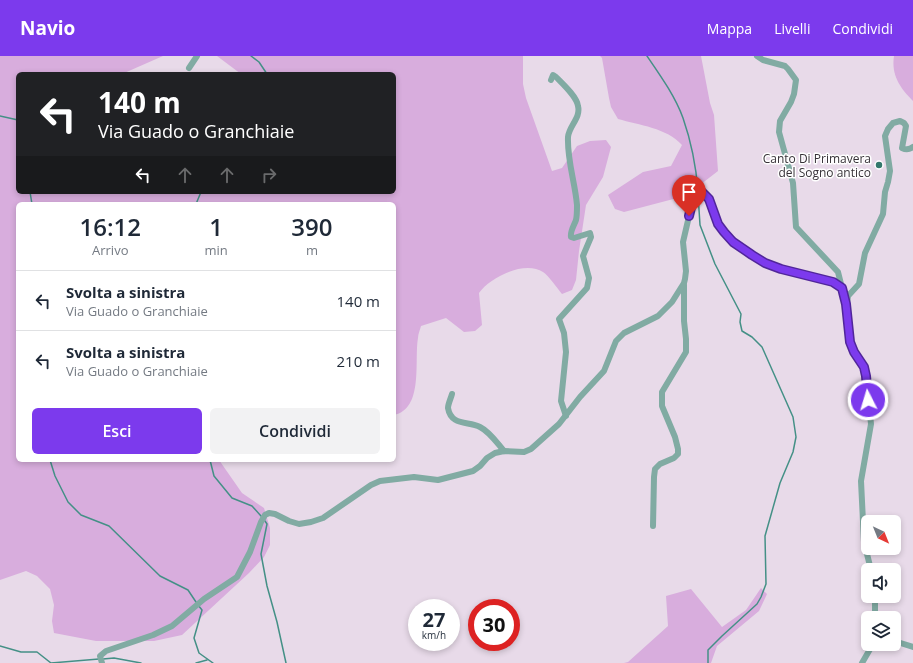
<!DOCTYPE html>
<html lang="it">
<style>
body{margin:0;font-family:"Open Sans",sans-serif;background:#f2f2f3;color:#1f2937;height:100vh;display:flex;flex-direction:column;font-size:15px;white-space:nowrap}
*{box-sizing:border-box;margin:0}
p{font-size:13px;color:#747a83}
.icon{flex:none;width:22px;height:22px;fill:none;stroke:currentColor;stroke-width:2;stroke-linecap:round;stroke-linejoin:round}
.map{position:relative;flex:1;overflow:hidden}
.sheet{position:absolute;left:16px;top:146px;width:380px;height:260px;display:flex;flex-direction:column;background:#fff;border-radius:6px;box-shadow:0 2px 6px #0003}
.sheet>*{flex:none}
.guide{position:absolute;left:16px;top:16px;width:380px;height:122px;border-radius:6px;box-shadow:0 2px 6px #0003;background:#202124;color:#fff;overflow:hidden}
.needle{width:26px;rotate:137deg}
.tools{position:absolute;left:861px;top:459px;display:grid;gap:8px}
.tools a{display:grid;place-items:center;width:40px;height:40px;border-radius:6px;background:#fff;box-shadow:0 2px 6px #0003;font-size:20px}
.speed{position:absolute;left:408px;top:543px;display:flex;gap:8px;font-size:20px;font-weight:700;text-align:center}
.speed>*{display:grid;place-content:center;width:52px;height:52px;border-radius:50%;background:#fff;box-shadow:0 2px 6px #0003;line-height:1}
.speed small{font-size:10px;font-weight:400}
.speed .limit{border:6px solid #d22;background:#fff;color:#111}
.pin{position:absolute;display:grid;place-items:center;width:34px;height:34px;color:#fff;margin:-41px -17px;border-radius:50% 50% 50% 0;rotate:-45deg;box-shadow:0 0 4px #0007}
.pin .icon{rotate:45deg}
.me{position:absolute;width:44px;margin:-22px;rotate:355deg;stroke-linejoin:round;filter:drop-shadow(0 0 3px #0008)}
.turn{display:flex;align-items:center;gap:14px;height:84px;padding:0 16px;font-size:18px}
.turn .icon{width:52px;height:52px;stroke-width:2.5}
.turn b{display:block;font-size:28px;line-height:34px}
.lanes{display:flex;align-items:center;height:38px;padding:0 16px;background:#0003;justify-content:center;gap:20px;direction:ltr}
.lanes .off{opacity:.35}
.eta{display:flex;justify-content:space-evenly;align-items:center;height:68px;text-align:center}
.eta b{font-size:24px;font-weight:600;line-height:28px}
.cta{display:flex;gap:8px;margin-top:auto;padding:8px 16px}
.cta a{flex:1;height:46px;border-radius:6px;background:#7c3aed;color:#fff;font-size:16px;font-weight:600;line-height:46px;text-align:center}
.cta a+a{background:#f2f2f3;color:#1f2937}
ul{padding:0;list-style:none}
li{display:flex;align-items:center;gap:12px;height:60px;padding:0 16px;border-top:1px solid #e0e1e3}
li div{flex:1}
li b{display:block;font-size:15px}
li em{font-style:normal}
header{display:flex;align-items:center;gap:24px;box-sizing:border-box;height:56px;padding:0 20px;background:#7c3aed;color:#fff}
header strong{font-size:19px}
nav{display:flex;gap:22px;margin-inline-start:auto;font-size:14px}
.map>svg:first-child{display:block}
</style>
<header>
<strong>Navio</strong>
<nav><a>Mappa</a><a>Livelli</a><a>Condividi</a></nav>
</header>
<div class="map">
<svg width="913" height="607" viewBox="0 0 913 607">
<rect width="100%" height="100%" fill="#e8dae9"/>
<!-- green -->
<g fill="#d8addd">
<path d="M0,0H163L122,18H18V136H394V18H241L217,0H523V28L526,42L552,115L562,112L577,90L590,85L606,84L611,91L603,121L586,149L579,195L576,224L572,234L562,238C557,232 549,220 543,216C525,204 490,221 479,237L482,269L475,275L464,276L446,262L421,270C420,274 418,278 418,282C414,304 424,353 394,359V148H18V404H219L242,437L264,452L270,472V489L264,501L249,517L182,579L154,585H96L54,577L52,565L54,549L50,533L37,520L26,515L0,524Z"/>
<path d="M600,0H701L710,47L714,59L718,115L696,132L681,141L624,156L615,153L608,139L643,116L671,110L682,89C667,72 639,69 618,63L611,51L609,42L602,2Z"/>
<path d="M894,0H913V45C900,32 891,19 894,0Z"/>
<path d="M761,532L767,538L759,555L717,590L711,607H624L628,606L668,570L666,540L691,533L722,571L746,554Z"/>
</g>
<g fill="none" stroke-linecap="round" stroke-linejoin="round">
<!-- stream -->
<g stroke="#449086" stroke-width="1.5">
<path d="M251,0L259,6L267,18"/>
<path d="M647,0C660,19 675,40 683,62C691,85 696,110 698,135"/>
<path d="M0,60L18,64"/>
<path d="M30,136L32,148"/>
<path d="M698,138L700,169L715,208L741,258L740,266L742,275L752,281L762,291L793,361L796,381L793,396L780,427L765,480L766,528L761,541L757,548L722,580L708,594V607"/>
<path d="M196,148L201,136"/>
<path d="M50,404L55,420L68,446L81,459L109,470L160,520L188,534L196,546"/>
<path d="M210,404L214,420L232,442L252,450L261,460"/>
<path d="M265,465L267,468L261,498L267,530L277,566L286,607"/>
<path d="M198,549L202,554L194,582L199,597L213,607"/>
<path d="M0,590L21,596H37L51,607L99,603"/>
<path d="M103,603L114,602L141,607"/>
<path d="M196,607L207,604"/>
</g>
<!-- minor -->
<g stroke="#81aba3" stroke-width="6">
<path d="M757,0L763,4L785,10L788,13L796,24L794,38L791,46L780,65L779,76L793,127L796,171L838,216L846,248L850,286L854,296L864,311L866,320L871,368L861,425L864,486L871,514"/>
<path d="M189,12L197,0"/>
<path d="M551,24L553,19L556,21C563,28 577,41 578,50C581,62 569,70 568,81C567,104 575,126 577,149C577,153 577,160 576,164C574,170 570,175 571,181L574,182L590,177L591,181L583,200L589,222L587,232L559,263L564,277L566,296L561,345L566,360"/>
<path d="M847,247L848,240L859,228L865,197L883,158L885,136L888,126L890,115L885,80L888,73L893,67L900,65L904,67L906,70L902,92C906,94 909,94 913,91"/>
<path d="M452,338C451,342 448,348 448,352C451,370 468,365 480,371C490,376 497,387 504,395"/>
<path d="M653,470L654,421L655,413L660,408L674,402L678,398V393L675,381L662,350V336L686,296V283L684,265V229"/>
<path d="M875,562V540"/>
<path d="M894,585L913,591"/>
<path d="M102,607L100,600L106,595L153,579L172,570L204,543L237,521L250,496L261,466L265,459L269,457L275,458L289,465L299,468L311,466L323,462L371,429L380,425L414,421L438,424L473,415L480,410L487,402L495,397L504,395L524,396L531,393L559,368L580,341L604,315L616,285L624,277L658,260L672,246L684,227L685,223L686,215L683,186L693,143L696,137L702,136C712,144 713,156 718,168C726,182 741,192 754,200C763,206 772,211 782,213C797,218 818,220 832,226C836,227 839,230 842,232"/>
<path d="M862,607L873,588"/>
</g>
</g>
<g fill="none" stroke-linecap="round" stroke-linejoin="round">
<defs>
<path id="route" d="M689,160L693,143L696,137L702,136L709,143L718,168L724,176L733,186L752,199L765,207L781,213L833,226L842,232L846,248L850,286L854,296L864,311L866,320L868,344"/>
</defs>
<!-- route casing -->
<use href="#route" stroke="#51269a" stroke-width="10"/>
<!-- route -->
<use href="#route" stroke="#7c3aed" stroke-width="7"/>
</g>
<!-- markers -->
<circle fill="#33786c" stroke="#fff" stroke-width="1.5" cx="879" cy="109" r="4"/>
<g text-anchor="middle" dominant-baseline="central" stroke-width="3" stroke-linejoin="round" paint-order="stroke">
<!-- poi labels -->
<g font-size="12" fill="#373238" stroke="#fff" text-anchor="end">
<text x="871" y="102">Canto Di Primavera<tspan x="871" dy="14">del Sogno antico</tspan></text>
</g>
</g>
</svg>
<div class="tools">
<a><svg class="needle" viewBox="-14 -14 28 28"><path d="M0-13l5 13h-10z" fill="#e53935"/><path d="M0 13l5-13h-10z" fill="#747a83"/></svg></a>
<a><svg class="icon" aria-label="sound" viewBox="0 0 24 24"><path d="M4 9h4l5-4v14l-5-4H4zM17 9q2 3 0 6"/></svg></a>
<a><svg class="icon" aria-label="layers" viewBox="0 0 24 24"><path d="M12 4l9 5-9 5-9-5zM3 14l9 5 9-5"/></svg></a>
</div>
<div class="speed"><div>27<small>km/h</small></div><div class="limit">30</div></div>
<div class="pin" style="left:689px;top:160px;background:#d93025"><svg class="icon" aria-label="arrive" viewBox="0 0 24 24"><path d="M6 21V4h12l-3 4 3 4H6"/></svg></div>
<svg class="me" style="left:868px;top:344px" viewBox="-20 -20 40 40"><circle r="17" fill="#7c3aed" stroke="#fff" stroke-width="3"/><path d="M0-11L8 9 0 5-8 9z" fill="#fff"/></svg>
<div class="guide">
<div class="turn"><svg class="icon" aria-label="left" viewBox="0 0 24 24"><path d="M17 20v-9H6M10 6l-5 5 5 5"/></svg><div><b>140 m</b>Via Guado o Granchiaie</div></div>
<div class="lanes"><svg class="icon" aria-label="left" viewBox="0 0 24 24"><path d="M17 20v-9H6M10 6l-5 5 5 5"/></svg><svg class="icon off" aria-label="ahead" viewBox="0 0 24 24"><path d="M12 20V5M6 11l6-6 6 6"/></svg><svg class="icon off" aria-label="ahead" viewBox="0 0 24 24"><path d="M12 20V5M6 11l6-6 6 6"/></svg><svg class="icon off" aria-label="right" viewBox="0 0 24 24"><path d="M7 20v-9h11M14 6l5 5-5 5"/></svg></div>
</div>
<section class="sheet">
<div class="eta">
<div><b>16:12</b><p>Arrivo</p></div>
<div><b>1</b><p>min</p></div>
<div><b>390</b><p>m</p></div>
</div>
<ul>
<li><svg class="icon" aria-label="left" viewBox="0 0 24 24"><path d="M17 20v-9H6M10 6l-5 5 5 5"/></svg><div><b>Svolta a sinistra</b><p>Via Guado o Granchiaie</p></div><em>140 m</em></li>
<li><svg class="icon" aria-label="left" viewBox="0 0 24 24"><path d="M17 20v-9H6M10 6l-5 5 5 5"/></svg><div><b>Svolta a sinistra</b><p>Via Guado o Granchiaie</p></div><em>210 m</em></li>
</ul>
<div class="cta"><a>Esci</a><a>Condividi</a></div>
</section>
</div>
